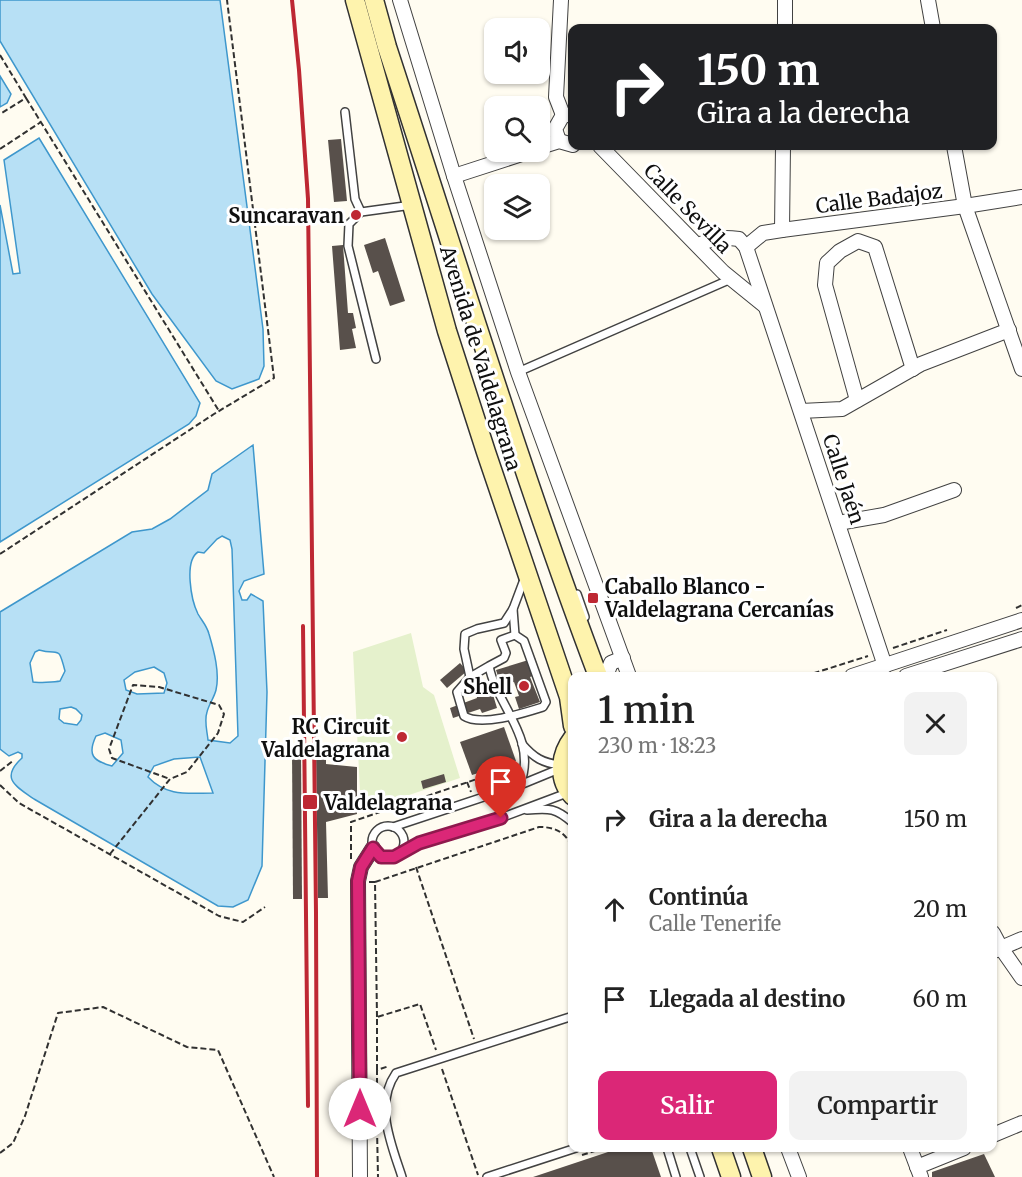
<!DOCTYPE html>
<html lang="es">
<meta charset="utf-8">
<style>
body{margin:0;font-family:Merriweather,serif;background:#f2f2f2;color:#222;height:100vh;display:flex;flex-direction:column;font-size:22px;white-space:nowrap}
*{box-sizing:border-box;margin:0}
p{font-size:20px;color:#767676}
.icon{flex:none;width:33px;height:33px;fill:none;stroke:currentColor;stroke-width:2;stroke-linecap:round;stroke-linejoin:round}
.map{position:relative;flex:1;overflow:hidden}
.panel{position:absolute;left:568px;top:672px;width:429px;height:480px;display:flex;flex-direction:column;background:#fff;border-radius:12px;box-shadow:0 2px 4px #0004}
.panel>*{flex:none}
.banner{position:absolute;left:568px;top:24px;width:429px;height:126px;border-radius:12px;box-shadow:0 2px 4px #0004;background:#202124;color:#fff;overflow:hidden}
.fabs{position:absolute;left:484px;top:18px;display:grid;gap:12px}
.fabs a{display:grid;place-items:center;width:66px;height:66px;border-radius:12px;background:#fff;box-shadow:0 2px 4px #0004;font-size:30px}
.pin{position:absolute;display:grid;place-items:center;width:51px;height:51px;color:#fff;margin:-62px -26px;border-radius:50% 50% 50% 0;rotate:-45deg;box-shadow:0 0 6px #0007}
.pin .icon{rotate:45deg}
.me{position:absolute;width:66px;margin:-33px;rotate:0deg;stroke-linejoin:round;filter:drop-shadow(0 0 4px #0008)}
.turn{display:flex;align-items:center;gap:21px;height:126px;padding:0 30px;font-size:27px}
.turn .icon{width:78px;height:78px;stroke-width:2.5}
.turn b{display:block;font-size:42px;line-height:51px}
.round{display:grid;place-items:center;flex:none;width:63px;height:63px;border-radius:12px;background:#f2f2f2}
.head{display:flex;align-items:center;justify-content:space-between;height:102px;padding:0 30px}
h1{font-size:36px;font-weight:600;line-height:45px}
.action{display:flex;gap:12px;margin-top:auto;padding:12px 30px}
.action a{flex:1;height:69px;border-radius:12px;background:#db2777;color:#fff;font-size:24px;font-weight:600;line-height:69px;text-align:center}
.action a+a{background:#f2f2f2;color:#222}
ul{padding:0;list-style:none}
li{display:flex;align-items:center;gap:18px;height:90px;padding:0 30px}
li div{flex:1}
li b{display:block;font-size:22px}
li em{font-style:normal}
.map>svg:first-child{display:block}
</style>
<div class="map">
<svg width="1022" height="1177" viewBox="0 0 1022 1177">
<rect width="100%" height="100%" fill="#fffcf1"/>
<!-- pitch -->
<path fill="#e5f1cc" d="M411,633L423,687L434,695L460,778L361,811L353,652Z"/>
<!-- water -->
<g fill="#b7e0f5" stroke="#3e97cc" stroke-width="1.5" fill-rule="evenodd">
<path d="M0,0H220L263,329L264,366L259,379L232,389L216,381L152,294L0,41Z"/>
<path d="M0,76L11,94L7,103L0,107Z"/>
<path d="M39,138L200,403L196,416L189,424L0,542V205L13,274L20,273L4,160Z"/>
<path d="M253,445L264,574L244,581L239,591L242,600H247L251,594L263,601L267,692L262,866L248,900L233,907L218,906L34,799C15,786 0,778 22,758V754L18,752L9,756L0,749V612L132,532L152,529L170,519L208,490L212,474ZM222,536L230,540L232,549L238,736L230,743L208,740C207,730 204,721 207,712C209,704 214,698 216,690C220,673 214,651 209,634C207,626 202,621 198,614C191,600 184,561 198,552L204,553L217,539ZM39,650C60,656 58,644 65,671L60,681C56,682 36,683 33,682L30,663L35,652ZM154,667L164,673L167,683L164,693L137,694L126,690L124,680L135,672ZM71,707L76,709L82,715L81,720L77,725L64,723L59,719L60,709ZM105,733L121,740L123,753L112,766C93,761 87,755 96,736ZM200,757L213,793C188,793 167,797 148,777L154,766L174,759Z"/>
</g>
<!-- building -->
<g fill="#58504b">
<path d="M341,139L347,201L334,202L328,140Z"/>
<path d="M385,238L405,301L390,306L378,271L373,273L364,245Z"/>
<path d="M343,245L348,313H353L356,328L352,329L356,348L340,350L332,246Z"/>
<path d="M535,658L540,673L530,677L540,702L519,709L515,697L519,696L514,682L501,686L496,670Z"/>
<path d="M460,663L467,671L447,688L440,680Z"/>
<path d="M491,688L497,708L482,713L480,709L453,718L450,708L477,698L476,693Z"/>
<path d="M504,727L516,761L472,775L460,742Z"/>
<path d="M292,750H301L302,899H293Z"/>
<path d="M316,750H326V764L357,767V814L326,822L328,898H318Z"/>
<path d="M444,774L446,782L423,789L421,781Z"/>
<path d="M620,1148H651L661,1177H533Z"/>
<path d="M984,1154L995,1177H932V1172Z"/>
</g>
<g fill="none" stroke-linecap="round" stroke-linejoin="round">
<defs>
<g id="lane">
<path d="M345,112L355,199L361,212"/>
<path d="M376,359L348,246L349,224L361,212L412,205"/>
<path d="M518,372L731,279"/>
<path d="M577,594L585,617"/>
<path d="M513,609L515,635"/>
<path d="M489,666L470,677L457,692L464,716C481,727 524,713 543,707L546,702L524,641L515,635L501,640L506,653L504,658L489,666C497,707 538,737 520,785"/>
<path d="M470,677L464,649L465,634L477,629L504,623L513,609L525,577"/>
<path d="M522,744C534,758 543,763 560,765"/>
<path d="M527,810C550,808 556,808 573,823"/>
<circle cx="388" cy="842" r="16"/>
<path d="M393,827L520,785L559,769"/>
<path d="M400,852L419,843L482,825L567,793"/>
<path d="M667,1148L676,1177"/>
<path d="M690,1148L700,1177"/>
<path d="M402,1177C391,1143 374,1105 396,1073L573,1016"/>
<path d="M487,1177L576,1148"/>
</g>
<g id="street">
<path d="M400,0L454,176L518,372L629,676"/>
<path d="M561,0L556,97L563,115"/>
<path d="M785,0V28"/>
<path d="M928,0L933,28"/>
<path d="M559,141L555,129L563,115H573"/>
<path d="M600,146L723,272L765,306"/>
<path d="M954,146L965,206L1022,369"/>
<path d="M540,147L559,141L573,145"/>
<path d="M454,176L528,152"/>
<path d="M782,230L783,146"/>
<path d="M699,246C709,237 725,237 739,239L746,247L885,666"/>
<path d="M746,247L763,233L782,230L965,206L1022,197"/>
<path d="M857,400L825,285L827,263L840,251L858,241L875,247L913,369"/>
<path d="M801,411L842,409L921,364L1009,330"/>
<path d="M838,523L884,515L954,490"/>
<path d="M606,676L611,663L623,658"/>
<path d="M852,676L1022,620"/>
<path d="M906,676L1022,639"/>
<path d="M993,933L1001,948L1022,978"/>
<path d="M994,951L1022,939"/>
<path d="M993,1135L1022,1123"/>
<path d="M788,1148L799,1177"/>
<path d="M910,1148L921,1177"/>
<path d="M917,1167L964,1148"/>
<path d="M360,1177L358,881L361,867L373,848"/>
</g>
<g id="secondary">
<path d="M355,0L447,331L486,452L569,697L573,726"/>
<path d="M374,0L387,47C456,257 520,470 598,676"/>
<path d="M573,738C560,755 557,779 573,796"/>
<path d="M721,1148L731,1177"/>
<path d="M752,1148L762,1177"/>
</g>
</defs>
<!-- lane casing -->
<use href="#lane" stroke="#424242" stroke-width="10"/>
<!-- street casing -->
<use href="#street" stroke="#424242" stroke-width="16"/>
<!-- secondary casing -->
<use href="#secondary" stroke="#313131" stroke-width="21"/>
<!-- path -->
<g stroke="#313131" stroke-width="2" stroke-dasharray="6 3" stroke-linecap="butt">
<path d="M0,55L26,98L0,114"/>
<path d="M26,98L219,411"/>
<path d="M0,149L41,122"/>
<path d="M0,554L214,414L274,378L227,0"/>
<path d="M1016,608L1022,605"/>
<path d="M893,648L947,630"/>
<path d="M805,676L868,656"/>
<path d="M0,771L14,760"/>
<path d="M467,782L471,792"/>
<path d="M0,785L19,803L219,916L243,922L265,907"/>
<path d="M110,854L170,779L187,772L218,733L224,714L219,705L159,687L133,685L109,749L112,758L170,779"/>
<path d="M351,859V822L515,766"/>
<path d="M416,867L474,1039"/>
<path d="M369,882H375L377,1017"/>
<path d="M375,882L539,827C556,827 565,832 573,848"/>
<path d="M442,1069L478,1175"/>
<path d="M377,1070V1017L420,1004L436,1050"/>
<path d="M377,1093V1070L389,1066"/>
<path d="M377,1129L378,1177"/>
<path d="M0,1153L13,1143L25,1116L58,1013L103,1007L187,1047L218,1050L274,1177"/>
<path d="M582,1155L604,1148"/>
</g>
<!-- lane -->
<use href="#lane" stroke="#fff" stroke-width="7"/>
<!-- street -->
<use href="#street" stroke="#fff" stroke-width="14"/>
<!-- secondary -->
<use href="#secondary" stroke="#fef3ad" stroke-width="18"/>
<!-- rail -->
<g stroke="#be2833" stroke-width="4">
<path d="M292,0L299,70L308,199L316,912L317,1177"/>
<path d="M303,626L308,1106"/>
</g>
</g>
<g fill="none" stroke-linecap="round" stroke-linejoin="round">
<defs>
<path id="route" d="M360,1109L358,881L361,867L373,848L381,857H394L419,843L501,818"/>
</defs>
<!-- route casing -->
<use href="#route" stroke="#8e194d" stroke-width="15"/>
<!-- route -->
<use href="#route" stroke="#db2777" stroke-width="10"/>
</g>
<!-- markers -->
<g fill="#be2833" stroke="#fff" stroke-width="2">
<circle cx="356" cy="215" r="6"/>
<rect x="587" y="592" width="12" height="12" rx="3"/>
<circle cx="524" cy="686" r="6"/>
<circle cx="402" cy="737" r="6"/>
<rect x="302" y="794" width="16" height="16" rx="3"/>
</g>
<g text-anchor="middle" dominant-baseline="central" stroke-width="6" stroke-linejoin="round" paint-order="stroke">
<!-- street labels -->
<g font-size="20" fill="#0f0f0f" stroke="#fff">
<text transform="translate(879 198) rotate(-7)">Calle Badajoz</text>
<text transform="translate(688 208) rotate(46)">Calle Sevilla</text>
<text transform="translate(481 358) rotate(73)">Avenida de Valdelagrana</text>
<text transform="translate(844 479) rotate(72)">Calle Jaén</text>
</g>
<!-- poi labels -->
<g font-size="20" font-weight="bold" fill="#0f0f0f" stroke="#fff" text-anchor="end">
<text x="344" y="215">Suncaravan</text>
<text x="605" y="586" text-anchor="start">Caballo Blanco -<tspan x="605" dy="23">Valdelagrana Cercanías</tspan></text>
<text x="512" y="686">Shell</text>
<text x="390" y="726">RC Circuit<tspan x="390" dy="23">Valdelagrana</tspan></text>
<text x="324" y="802" text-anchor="start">Valdelagrana</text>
</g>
</g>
</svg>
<div class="fabs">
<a><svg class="icon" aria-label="sound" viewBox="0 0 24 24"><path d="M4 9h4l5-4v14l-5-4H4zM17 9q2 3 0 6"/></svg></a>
<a><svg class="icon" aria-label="search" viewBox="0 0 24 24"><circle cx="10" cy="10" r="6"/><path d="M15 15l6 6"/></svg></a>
<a><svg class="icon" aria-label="layers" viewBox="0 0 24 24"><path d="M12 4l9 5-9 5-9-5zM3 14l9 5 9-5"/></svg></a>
</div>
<div class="pin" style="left:501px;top:818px;background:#d93025"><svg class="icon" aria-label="arrive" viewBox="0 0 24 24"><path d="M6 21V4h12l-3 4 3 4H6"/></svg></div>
<svg class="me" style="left:360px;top:1109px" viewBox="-20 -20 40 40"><circle r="19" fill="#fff"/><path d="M0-13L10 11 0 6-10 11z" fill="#db2777"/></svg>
<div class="banner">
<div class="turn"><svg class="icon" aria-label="right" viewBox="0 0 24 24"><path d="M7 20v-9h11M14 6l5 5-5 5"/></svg><div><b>150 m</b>Gira a la derecha</div></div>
</div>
<section class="panel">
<div class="head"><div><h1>1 min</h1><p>230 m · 18:23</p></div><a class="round"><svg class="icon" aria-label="close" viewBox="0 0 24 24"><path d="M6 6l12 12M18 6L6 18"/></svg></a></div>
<ul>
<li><svg class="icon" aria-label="right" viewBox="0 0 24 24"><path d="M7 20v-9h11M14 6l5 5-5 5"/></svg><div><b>Gira a la derecha</b></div><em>150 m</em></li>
<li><svg class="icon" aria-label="ahead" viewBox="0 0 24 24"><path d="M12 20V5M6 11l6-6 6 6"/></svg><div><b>Continúa</b><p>Calle Tenerife</p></div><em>20 m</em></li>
<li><svg class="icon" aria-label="arrive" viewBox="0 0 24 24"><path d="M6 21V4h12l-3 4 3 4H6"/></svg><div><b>Llegada al destino</b></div><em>60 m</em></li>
</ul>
<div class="action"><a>Salir</a><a>Compartir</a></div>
</section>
</div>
